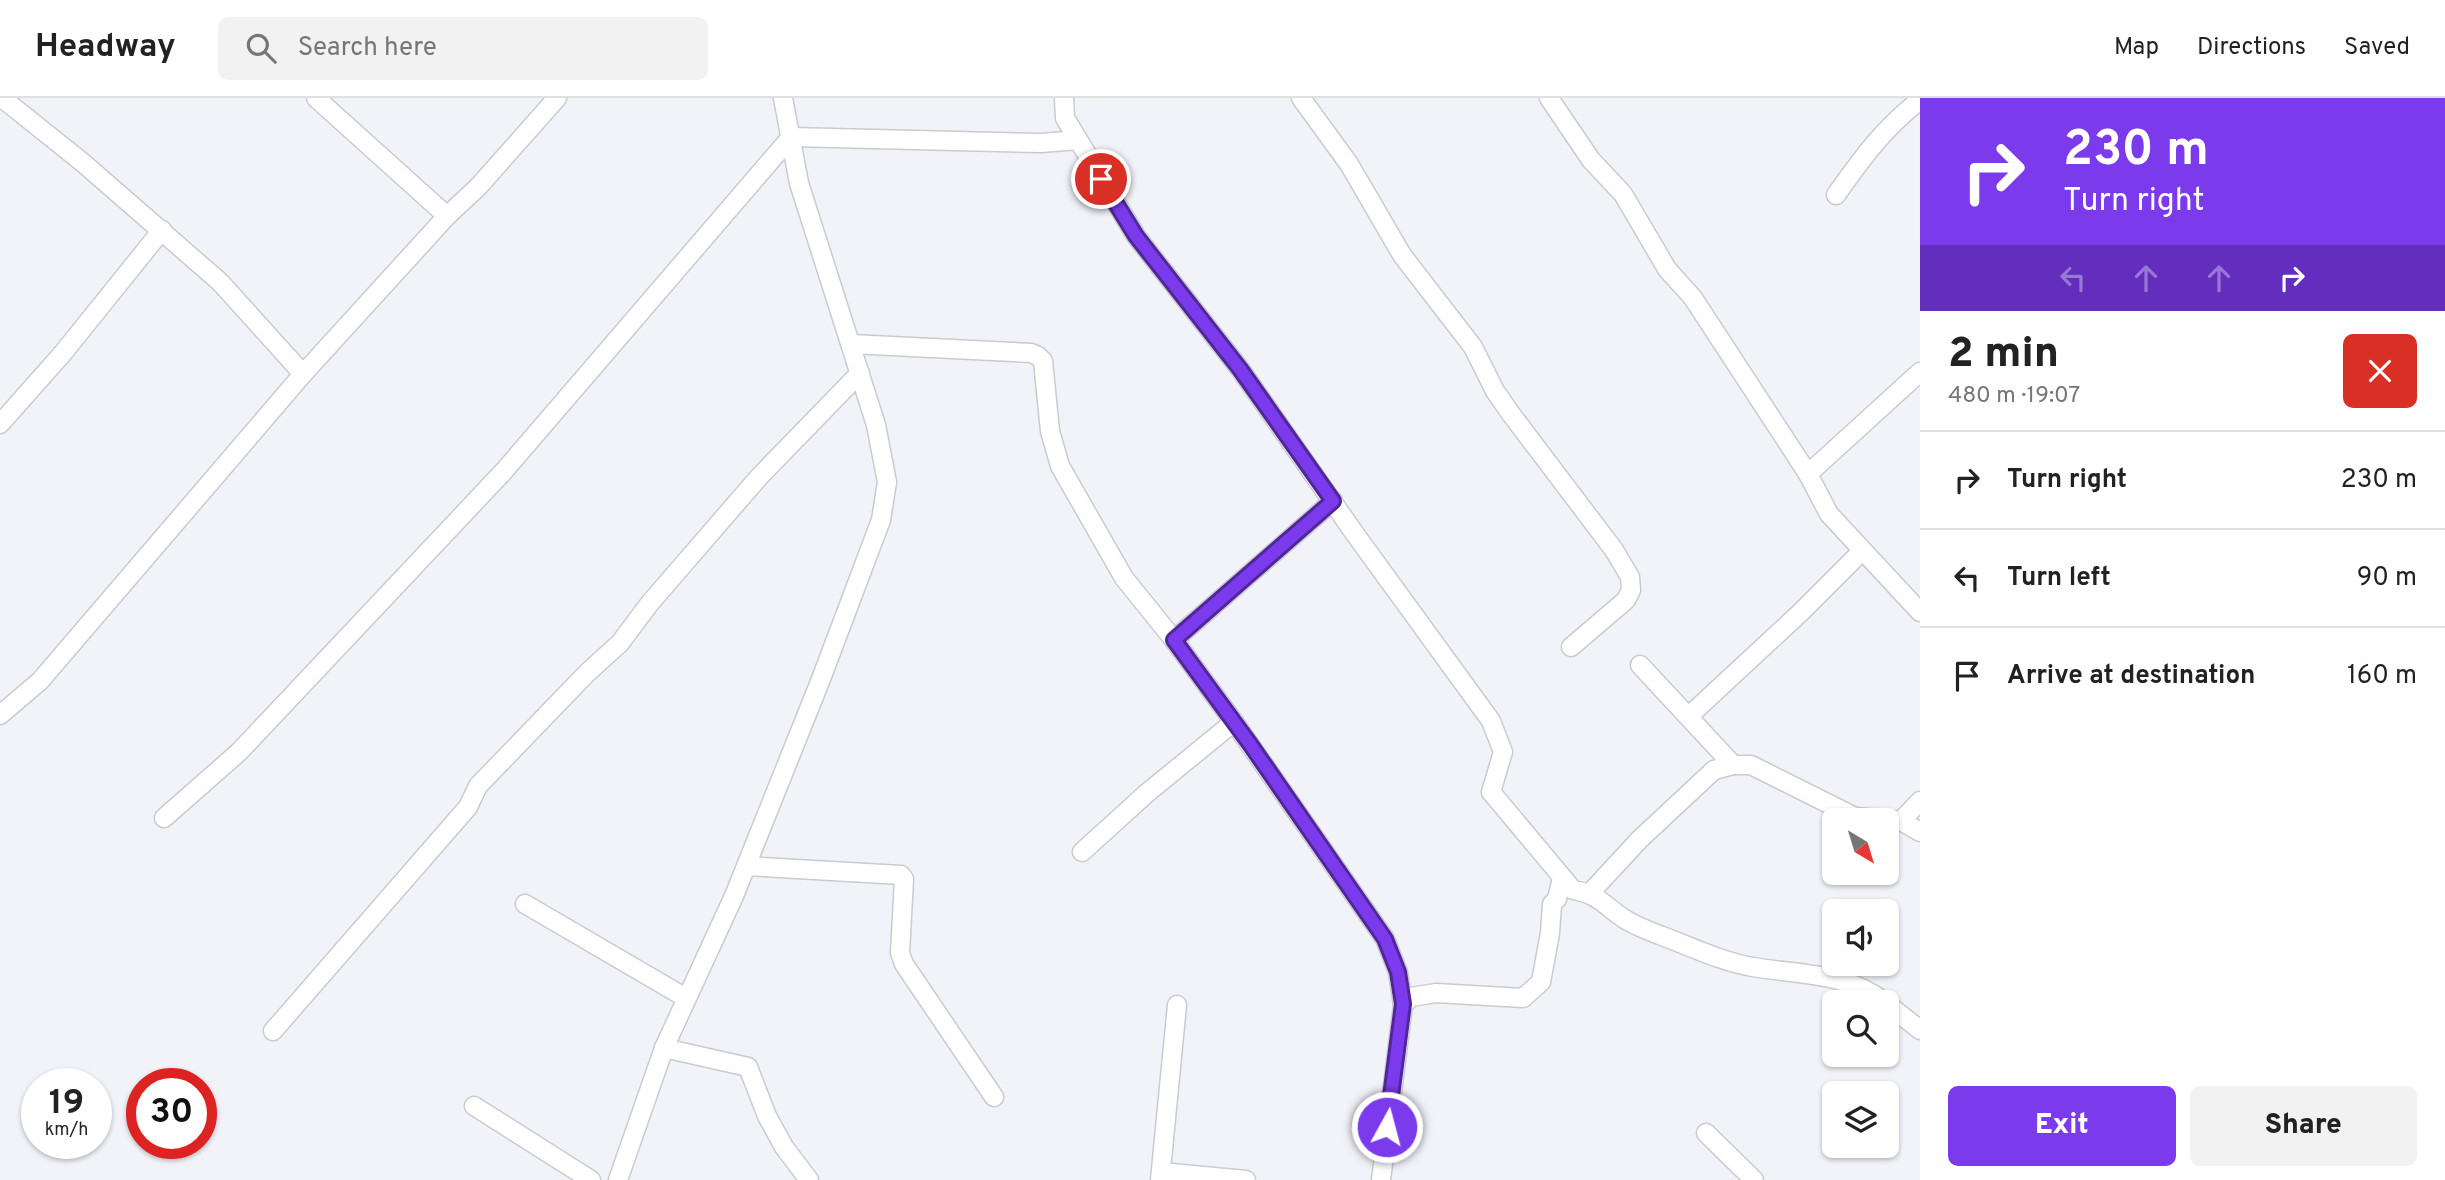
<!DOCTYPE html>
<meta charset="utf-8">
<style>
body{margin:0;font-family:Overpass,sans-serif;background:#f2f2f2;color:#222;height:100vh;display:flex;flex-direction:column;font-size:26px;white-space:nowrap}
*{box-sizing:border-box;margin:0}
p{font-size:23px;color:#767676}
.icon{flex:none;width:38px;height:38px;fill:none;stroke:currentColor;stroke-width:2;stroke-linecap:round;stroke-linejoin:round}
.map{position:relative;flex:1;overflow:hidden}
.panel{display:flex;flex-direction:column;background:#fff;width:525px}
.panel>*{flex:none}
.banner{background:#7c3aed;color:#fff;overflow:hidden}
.needle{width:46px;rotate:142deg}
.tools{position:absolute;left:1822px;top:710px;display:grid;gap:14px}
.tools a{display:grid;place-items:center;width:77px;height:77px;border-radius:10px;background:#fff;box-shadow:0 2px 5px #0004;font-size:35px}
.speed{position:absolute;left:21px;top:970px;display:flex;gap:14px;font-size:35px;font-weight:700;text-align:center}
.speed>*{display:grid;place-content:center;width:91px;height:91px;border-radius:50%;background:#fff;box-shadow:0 2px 5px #0004;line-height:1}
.speed small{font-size:18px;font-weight:400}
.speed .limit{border:10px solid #d22;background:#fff;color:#111}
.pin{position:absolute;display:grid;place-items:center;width:60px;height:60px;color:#fff;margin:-30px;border:4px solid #fff;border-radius:50%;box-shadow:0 2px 7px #0007}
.me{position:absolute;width:77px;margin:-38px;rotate:7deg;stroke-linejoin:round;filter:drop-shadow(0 0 5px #0008)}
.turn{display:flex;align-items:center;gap:24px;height:147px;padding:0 28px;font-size:32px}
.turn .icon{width:91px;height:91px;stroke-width:2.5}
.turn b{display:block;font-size:49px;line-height:60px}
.lanes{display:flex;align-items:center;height:66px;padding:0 28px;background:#0003;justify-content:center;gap:35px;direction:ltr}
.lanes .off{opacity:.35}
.round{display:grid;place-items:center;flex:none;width:74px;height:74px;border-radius:10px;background:#f2f2f2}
.head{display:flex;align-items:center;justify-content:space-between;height:119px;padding:0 28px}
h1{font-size:42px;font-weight:800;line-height:52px}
.primary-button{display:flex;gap:14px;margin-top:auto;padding:14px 28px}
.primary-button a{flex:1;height:80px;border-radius:10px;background:#7c3aed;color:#fff;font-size:28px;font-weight:800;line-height:80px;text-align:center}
.primary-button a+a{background:#f2f2f2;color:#222}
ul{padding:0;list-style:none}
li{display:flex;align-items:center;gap:21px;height:98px;padding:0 28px;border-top:2px solid #e0e0e0}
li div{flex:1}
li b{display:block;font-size:26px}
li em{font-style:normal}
header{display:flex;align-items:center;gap:42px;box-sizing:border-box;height:98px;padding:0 35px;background:#fff;border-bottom:2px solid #e0e0e0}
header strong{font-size:33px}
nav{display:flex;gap:38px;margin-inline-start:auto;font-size:24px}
.search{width:490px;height:63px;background:#f2f2f2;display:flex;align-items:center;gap:18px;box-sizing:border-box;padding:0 24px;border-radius:10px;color:#767676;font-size:26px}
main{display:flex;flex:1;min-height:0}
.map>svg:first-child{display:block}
</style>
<header>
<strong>Headway</strong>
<div class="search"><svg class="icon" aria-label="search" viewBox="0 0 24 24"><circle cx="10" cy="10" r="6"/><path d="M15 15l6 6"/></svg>Search here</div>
<nav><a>Map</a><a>Directions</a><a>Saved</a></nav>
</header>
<main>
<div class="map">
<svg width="1920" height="1082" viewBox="0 0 1920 1082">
<rect width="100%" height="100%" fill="#f1f3f9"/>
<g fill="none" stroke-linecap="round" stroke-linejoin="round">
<defs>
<g id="minor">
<path d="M2,0L82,64L220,184L303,276"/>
<path d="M316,0L447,118L479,88L557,0"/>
<path d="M1064,0L1065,20L1136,138L1240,271L1355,436L1491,623L1503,654L1491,694L1573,792"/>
<path d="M1301,0L1349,66L1402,157L1473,249L1495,293L1511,316L1614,452L1630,479L1631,492L1626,502L1571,549"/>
<path d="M1549,0L1591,62L1623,96L1667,171L1693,200L1808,376L1829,416L1920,514"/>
<path d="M1836,97C1862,60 1884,30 1920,2"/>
<path d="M851,246L1031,255L1038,258L1043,263L1050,333L1060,368L1124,480L1174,542L1234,624L1385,841L1398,874L1403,907"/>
<path d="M0,326L63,255L162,132"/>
<path d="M1808,376L1920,274"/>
<path d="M1174,542L1333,403"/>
<path d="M1640,567L1733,667"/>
<path d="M0,617L40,583L303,276L447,118"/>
<path d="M1689,618L1801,514L1862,453"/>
<path d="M164,720L239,654L504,373L791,39L1041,45L1078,42"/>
<path d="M1901,723L1920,703"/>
<path d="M1082,754L1147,695L1234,624"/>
<path d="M746,768L901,777L904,781L900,855L904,866L994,999"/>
<path d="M1578,793C1597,796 1608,810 1623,820C1635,828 1649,833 1662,838C1692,849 1722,864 1753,869C1799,877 1847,874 1886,905"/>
<path d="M1590,795L1640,741L1714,672L1733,667H1751L1855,719L1901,723L1920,734"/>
<path d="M525,806L686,900"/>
<path d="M1886,905L1920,932"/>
<path d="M273,933L468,709L478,688L587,575L620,545L650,505L759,379L860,275"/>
<path d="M664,950L748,969L767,1018L784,1049L809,1082"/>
<path d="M474,1008L591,1082"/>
<path d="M1706,1035L1754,1082"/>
<path d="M1161,1074L1246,1082"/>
<path d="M618,1082L664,950L734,798L821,581L881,422L887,384L876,327L799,85L783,0"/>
<path d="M1160,1082L1177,907"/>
<path d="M1381,1082L1403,907L1411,899L1436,895L1523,900L1541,884L1550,835L1552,806L1557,801L1562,780"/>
</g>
</defs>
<!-- minor casing -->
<use href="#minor" stroke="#c9cbd0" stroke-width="21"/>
<!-- minor -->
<use href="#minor" stroke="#fff" stroke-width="18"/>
</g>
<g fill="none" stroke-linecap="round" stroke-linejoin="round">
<defs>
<path id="route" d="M1101,81L1136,138L1240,271L1333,403L1174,542L1250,646L1385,841L1398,874L1403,906L1387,1029"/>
</defs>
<!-- route casing -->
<use href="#route" stroke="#51269a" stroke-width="18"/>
<!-- route -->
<use href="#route" stroke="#7c3aed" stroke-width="12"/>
</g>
</svg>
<div class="tools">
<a><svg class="needle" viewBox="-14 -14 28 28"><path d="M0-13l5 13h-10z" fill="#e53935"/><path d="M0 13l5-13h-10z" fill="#767676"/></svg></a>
<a><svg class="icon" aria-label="sound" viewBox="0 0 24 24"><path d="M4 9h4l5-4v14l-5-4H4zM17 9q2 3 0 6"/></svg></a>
<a><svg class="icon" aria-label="search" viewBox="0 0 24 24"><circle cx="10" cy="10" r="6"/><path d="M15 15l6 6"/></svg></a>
<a><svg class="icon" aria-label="layers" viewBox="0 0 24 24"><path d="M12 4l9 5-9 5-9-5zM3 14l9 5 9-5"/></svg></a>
</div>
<div class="speed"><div>19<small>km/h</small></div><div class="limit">30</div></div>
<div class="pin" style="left:1101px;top:81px;background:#d93025"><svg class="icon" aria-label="arrive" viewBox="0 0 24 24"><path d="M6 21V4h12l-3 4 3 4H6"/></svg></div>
<svg class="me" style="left:1387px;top:1029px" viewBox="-20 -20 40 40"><circle r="17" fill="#7c3aed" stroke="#fff" stroke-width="3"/><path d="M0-11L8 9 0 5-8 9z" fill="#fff"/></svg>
</div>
<section class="panel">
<div class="banner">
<div class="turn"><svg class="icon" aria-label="right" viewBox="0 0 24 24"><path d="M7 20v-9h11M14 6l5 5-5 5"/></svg><div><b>230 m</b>Turn right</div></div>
<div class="lanes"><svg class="icon off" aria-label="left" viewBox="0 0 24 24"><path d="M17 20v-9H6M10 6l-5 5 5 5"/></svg><svg class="icon off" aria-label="ahead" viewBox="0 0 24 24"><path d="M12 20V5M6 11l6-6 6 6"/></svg><svg class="icon off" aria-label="ahead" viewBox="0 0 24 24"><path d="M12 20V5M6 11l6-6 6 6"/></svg><svg class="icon" aria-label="right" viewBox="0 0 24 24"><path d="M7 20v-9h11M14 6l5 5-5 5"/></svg></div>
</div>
<div class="head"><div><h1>2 min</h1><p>480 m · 19:07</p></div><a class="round" style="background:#d93025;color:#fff"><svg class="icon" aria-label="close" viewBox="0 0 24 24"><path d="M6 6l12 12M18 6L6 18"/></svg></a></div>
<ul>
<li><svg class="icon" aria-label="right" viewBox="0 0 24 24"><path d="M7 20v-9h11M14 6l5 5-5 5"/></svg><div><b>Turn right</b></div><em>230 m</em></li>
<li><svg class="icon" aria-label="left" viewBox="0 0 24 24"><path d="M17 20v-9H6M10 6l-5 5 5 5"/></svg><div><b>Turn left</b></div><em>90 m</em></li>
<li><svg class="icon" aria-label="arrive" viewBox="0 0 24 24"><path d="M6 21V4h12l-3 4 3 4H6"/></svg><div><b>Arrive at destination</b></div><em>160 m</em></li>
</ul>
<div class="primary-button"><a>Exit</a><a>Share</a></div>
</section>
</main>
